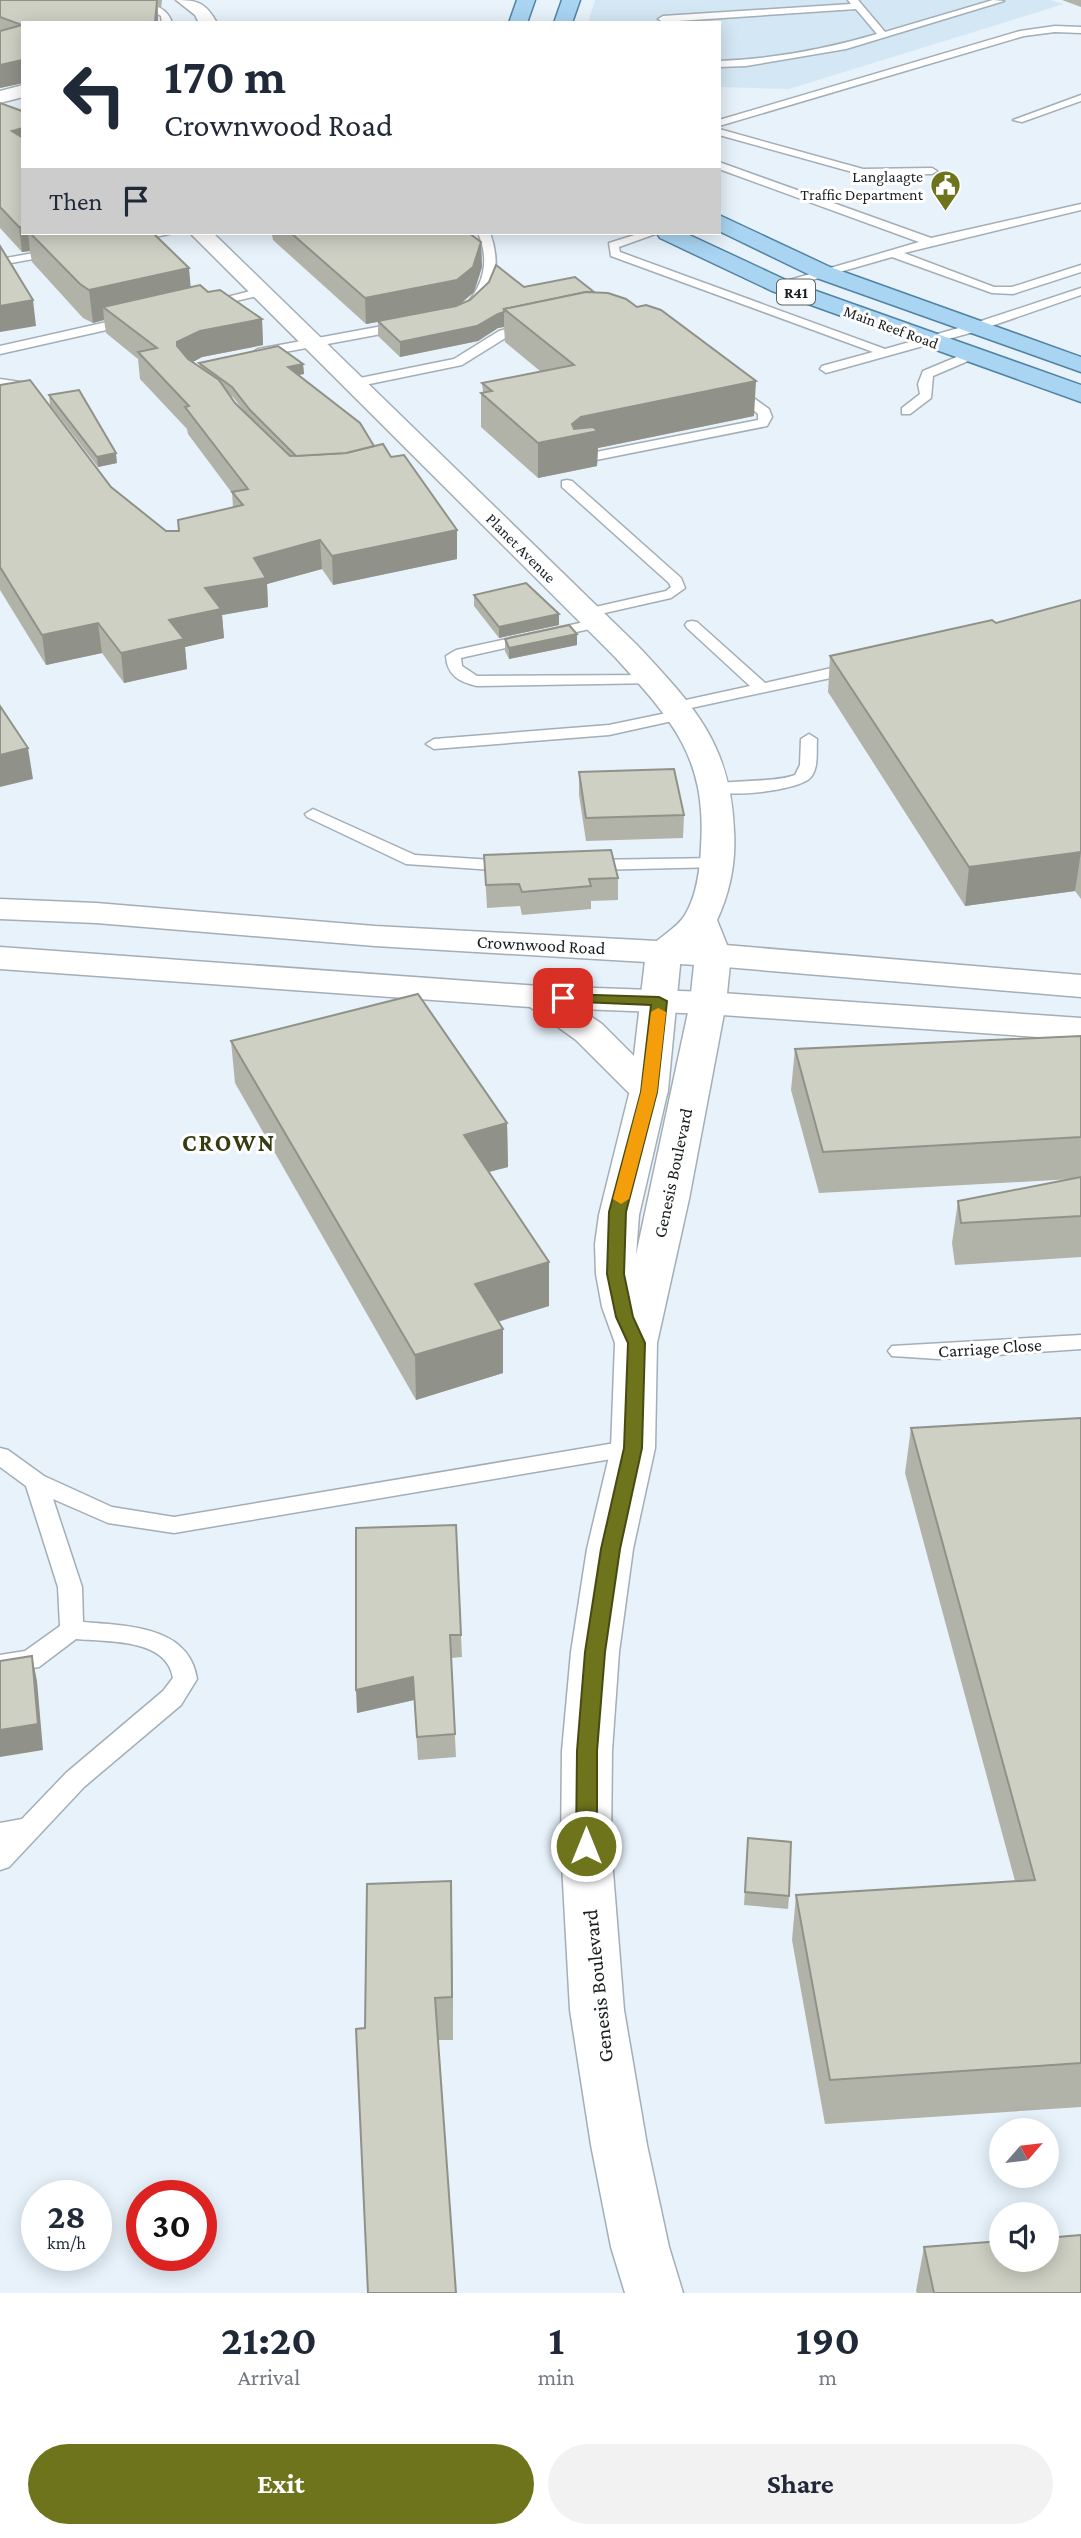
<!DOCTYPE html>
<style>
body{margin:0;font-family:"Crimson Pro",serif;background:#f2f2f3;color:#1f2937;height:100vh;display:flex;flex-direction:column;font-size:26px;white-space:nowrap}
*{box-sizing:border-box;margin:0}
p{font-size:23px;color:#747a83}
.icon{flex:none;width:38px;height:38px;fill:none;stroke:currentColor;stroke-width:2;stroke-linecap:round;stroke-linejoin:round}
.map{position:relative;height:2293px;overflow:hidden}
.sheet{display:flex;flex-direction:column;background:#fff;flex:1}
.sheet>*{flex:none}
.top-card{position:absolute;left:21px;top:21px;width:700px;height:214px;border-radius:0px;box-shadow:0 4px 18px #0003;background:#fff;color:#1f2937;overflow:hidden}
.needle{width:46px;rotate:62deg}
.fabs{position:absolute;left:989px;top:2118px;display:grid;gap:14px}
.fabs a{display:grid;place-items:center;width:70px;height:70px;border-radius:50%;background:#fff;box-shadow:0 4px 18px #0003;font-size:35px}
.speed{position:absolute;left:21px;top:2180px;display:flex;gap:14px;font-size:35px;font-weight:700;text-align:center}
.speed>*{display:grid;place-content:center;width:91px;height:91px;border-radius:50%;background:#fff;box-shadow:0 4px 18px #0003;line-height:1}
.speed small{font-size:18px;font-weight:400}
.speed .limit{border:10px solid #d22;background:#fff;color:#111}
.pin{position:absolute;display:grid;place-items:center;width:60px;height:60px;color:#fff;margin:-30px;border-radius:14px;box-shadow:0 4px 10px #0006}
.me{position:absolute;width:77px;margin:-38px;rotate:0deg;stroke-linejoin:round;filter:drop-shadow(0 0 5px #0008)}
.turn{display:flex;align-items:center;gap:24px;height:147px;padding:0 28px;font-size:32px}
.turn .icon{width:91px;height:91px;stroke-width:2.5}
.turn b{display:block;font-size:49px;line-height:60px}
.then{display:flex;align-items:center;height:66px;padding:0 28px;background:#0003;gap:14px;font-size:26px}
.eta{display:flex;justify-content:space-evenly;align-items:center;height:119px;text-align:center}
.eta b{font-size:42px;font-weight:700;line-height:49px}
.primary-button{display:flex;gap:14px;margin-top:auto;padding:14px 28px}
.primary-button a{flex:1;height:80px;border-radius:42px;background:#6d741c;color:#fff;font-size:28px;font-weight:700;line-height:80px;text-align:center}
.primary-button a+a{background:#f2f2f3;color:#1f2937}
.map>svg:first-child{display:block}
</style>
<div class="map">
<svg width="1081" height="2293" viewBox="0 0 1081 2293">
<rect width="100%" height="100%" fill="#e7f2fb"/>
<!-- built -->
<path fill="#d4e7f4" d="M595,0H1050L1064,4L789,89L719,87V23H588Z"/>
<g fill="none" stroke-linecap="round" stroke-linejoin="round">
<defs>
<g id="service">
<path d="M133,0C149,4 167,5 172,23H162L161,16L149,9L130,5L128,3Z"/>
<path d="M848,0H858L885,32L993,0L1004,1L846,49L746,66L719,67V61C772,59 826,49 877,34L856,9L663,22L658,19L663,16L851,4Z"/>
<path d="M1055,26L1081,27V33L1055,32L1024,36L719,126V120L1020,31Z"/>
<path d="M1081,95V101L1022,122L1013,120Z"/>
<path d="M719,129L863,169L932,168L937,171L932,174L863,175L719,135Z"/>
<path d="M719,162L931,238L1081,204V210L904,253L994,287H1012L1081,265V272L1013,294L992,293L892,257L784,288H776V284L919,242L719,169Z"/>
<path d="M149,233H174L131,242L125,239Z"/>
<path d="M478,233H490C499,256 500,297 472,309L466,305C484,283 490,261 478,233Z"/>
<path d="M641,233H658L619,247L620,252L885,349L969,325L1081,288V295L977,331L826,373L820,369L822,366L873,352L611,256L609,243Z"/>
<path d="M57,249L63,252L61,254L0,265V259Z"/>
<path d="M262,288L268,292L266,294L206,308L200,304Z"/>
<path d="M129,317L133,318V324L0,354V346Z"/>
<path d="M404,322L408,323V329L258,357L252,353L258,349Z"/>
<path d="M528,323L532,324V330L507,337L462,365L355,387L349,383L355,379L454,359L499,331Z"/>
<path d="M971,351L977,355L975,358L933,376L931,398L910,414H902V408L920,394L918,384L923,371Z"/>
<path d="M0,379L27,383L39,395L33,399L18,389L0,387Z"/>
<path d="M734,384L769,409L772,417L767,426L581,463L574,459L581,455L758,420V414L728,388Z"/>
<path d="M567,480L572,481L681,578L685,588L671,598L587,617L582,616L580,613L582,610L666,591L671,587L669,583L562,487V481Z"/>
<path d="M598,619L605,623L603,626L465,657L461,658L462,666L477,676L653,675L661,680L658,683L477,686C459,682 447,675 446,656L456,650Z"/>
<path d="M692,621L697,622L765,683L854,663L862,668L854,673L677,711L672,709L669,706L672,703L750,686L687,628L685,625L687,622Z"/>
<path d="M681,710L689,715L686,718L609,735L434,749L426,744L434,739L609,725Z"/>
<path d="M809,734L817,739C816,751 819,767 811,777C800,791 718,800 706,788C716,778 774,784 795,775L800,765L801,739Z"/>
<path d="M313,809L415,855L508,861L516,866L508,871L406,864L307,817L305,814Z"/>
<path d="M716,858L724,863L722,867L591,870L583,865L591,860Z"/>
<path d="M1081,1335V1349L938,1359L892,1356L888,1351L892,1346Z"/>
<path d="M633,1440L641,1442L644,1448L641,1454L174,1533L108,1523L53,1499L82,1587L83,1622C126,1626 189,1625 197,1679L181,1705L84,1787L9,1867L0,1870V1823L22,1819L66,1773L163,1691L173,1678C167,1638 107,1642 76,1639L39,1667L0,1673V1655L25,1651L60,1626L58,1587L26,1486L0,1467V1448L8,1450L44,1476L112,1507L174,1517Z"/>
</g>
<g id="minor">
<path d="M176,0C198,0 206,3 217,23H199L195,15Z"/>
<path d="M23,85V97L0,103V91Z"/>
<path d="M190,233H213L637,645C693,705 731,744 734,831C736,862 730,892 717,920L731,955L726,1003L689,1199L657,1343L655,1448L633,1549L619,1652L612,1751L611,1846L624,2010L647,2145L669,2247L683,2293H625L611,2247L591,2145L570,2010L561,1846L562,1751L571,1652L587,1549L611,1448L615,1343L602,1307L596,1274L595,1244L599,1215L630,1090L646,952C657,937 676,930 685,915C697,895 700,870 701,847C707,757 672,720 615,657ZM692,947L695,955L690,1003L636,1255L639,1215L668,1090L681,955Z"/>
</g>
<g id="secondary">
<path d="M0,899L96,903L375,926L713,944L1081,975V997L713,966L375,946L96,923L0,919Z"/>
<path d="M0,947L539,986L708,992L1081,1018V1040L708,1014L580,1009L602,1024L662,1084L668,1092L662,1100L649,1104L636,1100L576,1040L530,1007L0,969Z"/>
</g>
<g id="primary">
<path d="M517,0H535L527,23H509Z"/>
<path d="M562,0H580L572,23H554Z"/>
<path d="M719,215L830,267L1081,357V372L814,277L719,231Z"/>
<path d="M657,233H685L788,281L1081,385V402L772,291L660,238Z"/>
</g>
</defs>
<!-- service casing -->
<use href="#service" stroke="#a3aeb6" stroke-width="3"/>
<!-- minor casing -->
<use href="#minor" stroke="#a3aeb6" stroke-width="3"/>
<!-- secondary casing -->
<use href="#secondary" stroke="#a3aeb6" stroke-width="3"/>
<!-- primary casing -->
<use href="#primary" stroke="#5183a3" stroke-width="3"/>
<!-- service -->
<use href="#service" fill="#fff" fill-rule="evenodd"/>
<!-- minor -->
<use href="#minor" fill="#fff" fill-rule="evenodd"/>
<!-- secondary -->
<use href="#secondary" fill="#fff" fill-rule="evenodd"/>
<!-- primary -->
<use href="#primary" fill="#a9d5f2" fill-rule="evenodd"/>
</g>
<!-- wall -->
<g fill="#b1b3a9" fill-rule="evenodd">
<path d="M0,0H162L161,8L158,7V23H23V85V83L0,88Z"/>
<path d="M1062,0H1081V7Z"/>
<path d="M0,103L22,111L23,233H153L191,287L208,292L262,319L263,345L202,357L193,362L200,367L199,363L303,364L304,374L298,375L374,446L457,559L333,585L322,569L267,584L268,607L222,615L224,638L185,647L187,669L124,683L102,653L46,665L0,590V385L111,487L166,531H179L233,507L232,493L188,434L187,429L140,379L138,359L106,333L104,320L93,323L83,318L32,262L30,251L22,252L0,228ZM229,395L233,397L243,410L235,403Z"/>
<path d="M270,233H469L481,242L482,267L474,292L459,305L524,287L754,416L598,448L597,466L538,478L481,427V393L483,392L482,383L540,371L505,342L504,327L498,328L478,341L400,357L378,336V322L366,324L273,240L272,235Z"/>
<path d="M49,395L117,463L98,467L50,405Z"/>
<path d="M474,595L559,614V625L499,638L474,606Z"/>
<path d="M1081,600V899L1075,891L965,906L828,692L830,656L996,623Z"/>
<path d="M505,639L577,645L509,659L505,651Z"/>
<path d="M579,772L684,815L683,838L586,841L579,795Z"/>
<path d="M484,855L618,878V900L591,901V909L522,915L520,906L487,908Z"/>
<path d="M1081,1036V1257L955,1265L952,1243L958,1201L1073,1179L819,1193L791,1090L795,1049Z"/>
<path d="M231,1041L507,1123L508,1167L489,1172L549,1262V1306L498,1322L503,1373L416,1400L235,1083Z"/>
<path d="M1081,1418V2107L825,2124L792,1940L796,1895L1015,1881L905,1473L911,1428Z"/>
<path d="M456,1525L462,1657L451,1658L456,1757L418,1760L414,1700L357,1713Z"/>
<path d="M748,1838L789,1896L788,1909L744,1905Z"/>
<path d="M451,1881L453,2040H438L365,2028Z"/>
<path d="M924,2247L1081,2293H917L916,2291Z"/>
</g>
<!-- shaded-wall -->
<g fill="#909289">
<path d="M157,0L158,23H155Z"/>
<path d="M22,60L23,83L0,88V65Z"/>
<path d="M23,128V153L12,131Z"/>
<path d="M19,227H23V233H28L30,251L22,252Z"/>
<path d="M481,242L482,267L474,292L458,306L366,324L365,298Z"/>
<path d="M189,268L192,301L103,307L104,320L93,323L89,290Z"/>
<path d="M33,300L36,326L0,332V306Z"/>
<path d="M504,312V327L498,328L478,341L400,357V342Z"/>
<path d="M262,319L263,345L202,357L180,369L177,346V342L200,331Z"/>
<path d="M303,364L304,374L289,377L288,367Z"/>
<path d="M756,381L754,416L598,448L597,466L538,478V443L581,417Z"/>
<path d="M116,453L117,463L98,467L97,457Z"/>
<path d="M457,530V559L333,585L332,556Z"/>
<path d="M320,540L322,569L267,584L268,607L222,615L224,638L185,647L187,669L124,683L121,653L169,620L205,588L254,558Z"/>
<path d="M559,614V625L499,638V627Z"/>
<path d="M98,623L102,653L46,665L42,635Z"/>
<path d="M577,634V645L509,659V648Z"/>
<path d="M28,748L33,779L0,787V755Z"/>
<path d="M1081,852L1075,891L965,906L969,867Z"/>
<path d="M507,1123L508,1167L465,1178L464,1135Z"/>
<path d="M549,1262V1306L476,1328L475,1284Z"/>
<path d="M503,1329V1373L416,1400L415,1355Z"/>
<path d="M32,1656L37,1681L43,1750L0,1757V1730Z"/>
<path d="M413,1677L414,1700L357,1713L356,1690Z"/>
<path d="M451,1881L452,1924L453,2040L452,1997Z"/>
</g>
<!-- building -->
<g fill="#ced0c4" stroke="#909289" stroke-width="2">
<path d="M0,0H157L155,23H23V77L22,76V60L0,65V31L22,25L0,17Z"/>
<path d="M22,94L23,128L12,131L23,138V227H19L0,207V103L22,111Z"/>
<path d="M30,233H153L189,268L89,290L80,284Z"/>
<path d="M291,233H469L481,242L473,267L457,280L365,298Z"/>
<path d="M0,246L33,300L0,306Z"/>
<path d="M496,265L524,287L575,277L594,292H586L504,309V312L498,314L477,326L400,342L378,321L456,306L470,300L489,282Z"/>
<path d="M200,285L208,292L220,290L262,319L200,331L177,342V346L188,359L219,380L235,403L290,456L346,453L383,444L391,457L404,455L457,530L332,556L320,540L254,558L266,578L205,588L221,609L169,620L184,639L121,653L98,623L42,635L0,567V385L30,380L111,487L166,531H179L178,520L243,505L232,492L248,489L185,407L189,406L138,352L157,348L103,307Z"/>
<path d="M586,292L608,293L626,299L637,307L646,305L661,310L756,381L581,417L572,424L574,429L593,427L598,431L538,443L481,393L492,391L482,383L574,365L504,309Z"/>
<path d="M278,346L303,364L288,367L360,423L374,446L346,453L296,456L250,410L232,387L199,363Z"/>
<path d="M79,390L116,453L97,457L49,395Z"/>
<path d="M526,583L559,614L499,627L474,595Z"/>
<path d="M1081,600V852L969,867L830,656L992,620L996,623Z"/>
<path d="M569,625L577,634L509,648L505,639Z"/>
<path d="M0,706L28,748L0,755Z"/>
<path d="M674,769L684,815L586,818L579,772Z"/>
<path d="M611,850L618,878L589,879L591,886L522,892L519,884L486,885L484,855Z"/>
<path d="M418,994L507,1123L464,1135L549,1262L475,1284L503,1329L415,1355L231,1041Z"/>
<path d="M1081,1036V1137L823,1152L795,1049Z"/>
<path d="M1081,1177V1216L961,1223L958,1201Z"/>
<path d="M1081,1418V2063L830,2080L796,1895L1035,1880L911,1428Z"/>
<path d="M456,1525L461,1635H450L455,1734L417,1737L413,1677L356,1690V1528Z"/>
<path d="M32,1656L38,1724L0,1730V1661Z"/>
<path d="M748,1838L791,1842L789,1896L745,1892Z"/>
<path d="M451,1881L452,1997L435,1998L456,2293H368L356,2029L365,2028L367,1884Z"/>
<path d="M1081,2235V2293H934L924,2247L1001,2241V2259H1046V2238Z"/>
</g>
<!-- route -->
<path fill="#6d741c" stroke="#474b12" stroke-width="2" d="M563,994L659,997L667,1001L657,1092L626,1212L624,1274L633,1317L645,1343L642,1448L620,1549L605,1652L597,1751V1846L594,1853L586,1855L579,1853L576,1846L577,1751L585,1652L601,1549L624,1448L628,1343L616,1317L607,1274L609,1212L641,1092L651,1005L558,1001L556,998L558,995Z"/>
<!-- slow -->
<path fill="#f59e0b" d="M658,1008L666,1012L657,1092L629,1199L621,1204L613,1199L641,1092L651,1012Z"/>
<!-- icons -->
<defs>
<symbol id="civic-pin" viewBox="-11 -11 22 30"><path d="M0 17L-7.5 6A9.5 9.5 0 1 1 7.5 6Z" fill="#6d741c" stroke="#fff"/><path d="M-.6-6.5H3V-4.5H.6V-3L4-1V1h2V6H-6V1h2V-1L-.6-3ZM-1.2 2.5V6h2.4V2.5Z" fill="#fff"/></symbol>
</defs>
<g fill-rule="evenodd">
<use href="#civic-pin" x="928" y="168" width="35" height="47"/>
</g>
<g text-anchor="middle" dominant-baseline="central" stroke-width="6" stroke-linejoin="round" paint-order="stroke">
<!-- far-poi labels -->
<g font-size="16" fill="#1a1e20" stroke="#fff" text-anchor="end">
<text x="923" y="176">Langlaagte<tspan x="923" dy="18">Traffic Department</tspan></text>
</g>
<!-- shield labels -->
<rect fill="#fff" stroke="#5f6263" stroke-width="2" x="777" y="279.5" width="38" height="25" rx="5"/>
<g font-size="16" font-weight="bold" fill="#1a1e20">
<text x="796" y="292">R41</text>
</g>
<!-- far-street labels -->
<g font-size="16" fill="#1a1e20" stroke="#fff">
<text transform="translate(891 327) rotate(20)">Main Reef Road</text>
<text transform="translate(521 548) rotate(45)">Planet Avenue</text>
</g>
<!-- street labels -->
<g font-size="18" fill="#1a1e20" stroke="#fff">
<text transform="translate(541 945) rotate(3)">Crownwood Road</text>
<text transform="translate(673 1173) rotate(-78)">Genesis Boulevard</text>
<text transform="translate(990 1348) rotate(-4)">Carriage Close</text>
</g>
<!-- near-street labels -->
<g font-size="21" fill="#1a1e20" stroke="#fff">
<text transform="translate(598 1986) rotate(-96)">Genesis Boulevard</text>
</g>
<!-- district labels -->
<g font-size="24" font-weight="bold" letter-spacing="2" fill="#383c14" stroke="#fff">
<text x="229" y="1142">CROWN</text>
</g>
</g>
</svg>
<div class="fabs">
<a><svg class="needle" viewBox="-14 -14 28 28"><path d="M0-13l5 13h-10z" fill="#e53935"/><path d="M0 13l5-13h-10z" fill="#747a83"/></svg></a>
<a><svg class="icon" aria-label="sound" viewBox="0 0 24 24"><path d="M4 9h4l5-4v14l-5-4H4zM17 9q2 3 0 6"/></svg></a>
</div>
<div class="speed"><div>28<small>km/h</small></div><div class="limit">30</div></div>
<div class="pin" style="left:563px;top:998px;background:#d93025"><svg class="icon" aria-label="arrive" viewBox="0 0 24 24"><path d="M6 21V4h12l-3 4 3 4H6"/></svg></div>
<svg class="me" style="left:586px;top:1846px" viewBox="-20 -20 40 40"><circle r="17" fill="#6d741c" stroke="#fff" stroke-width="3"/><path d="M0-11L8 9 0 5-8 9z" fill="#fff"/></svg>
<div class="top-card">
<div class="turn"><svg class="icon" aria-label="left" viewBox="0 0 24 24"><path d="M17 20v-9H6M10 6l-5 5 5 5"/></svg><div><b>170 m</b>Crownwood Road</div></div>
<div class="then">Then<svg class="icon" aria-label="arrive" viewBox="0 0 24 24"><path d="M6 21V4h12l-3 4 3 4H6"/></svg></div>
</div>
</div>
<section class="sheet">
<div class="eta">
<div><b>21:20</b><p>Arrival</p></div>
<div><b>1</b><p>min</p></div>
<div><b>190</b><p>m</p></div>
</div>
<div class="primary-button"><a>Exit</a><a>Share</a></div>
</section>
